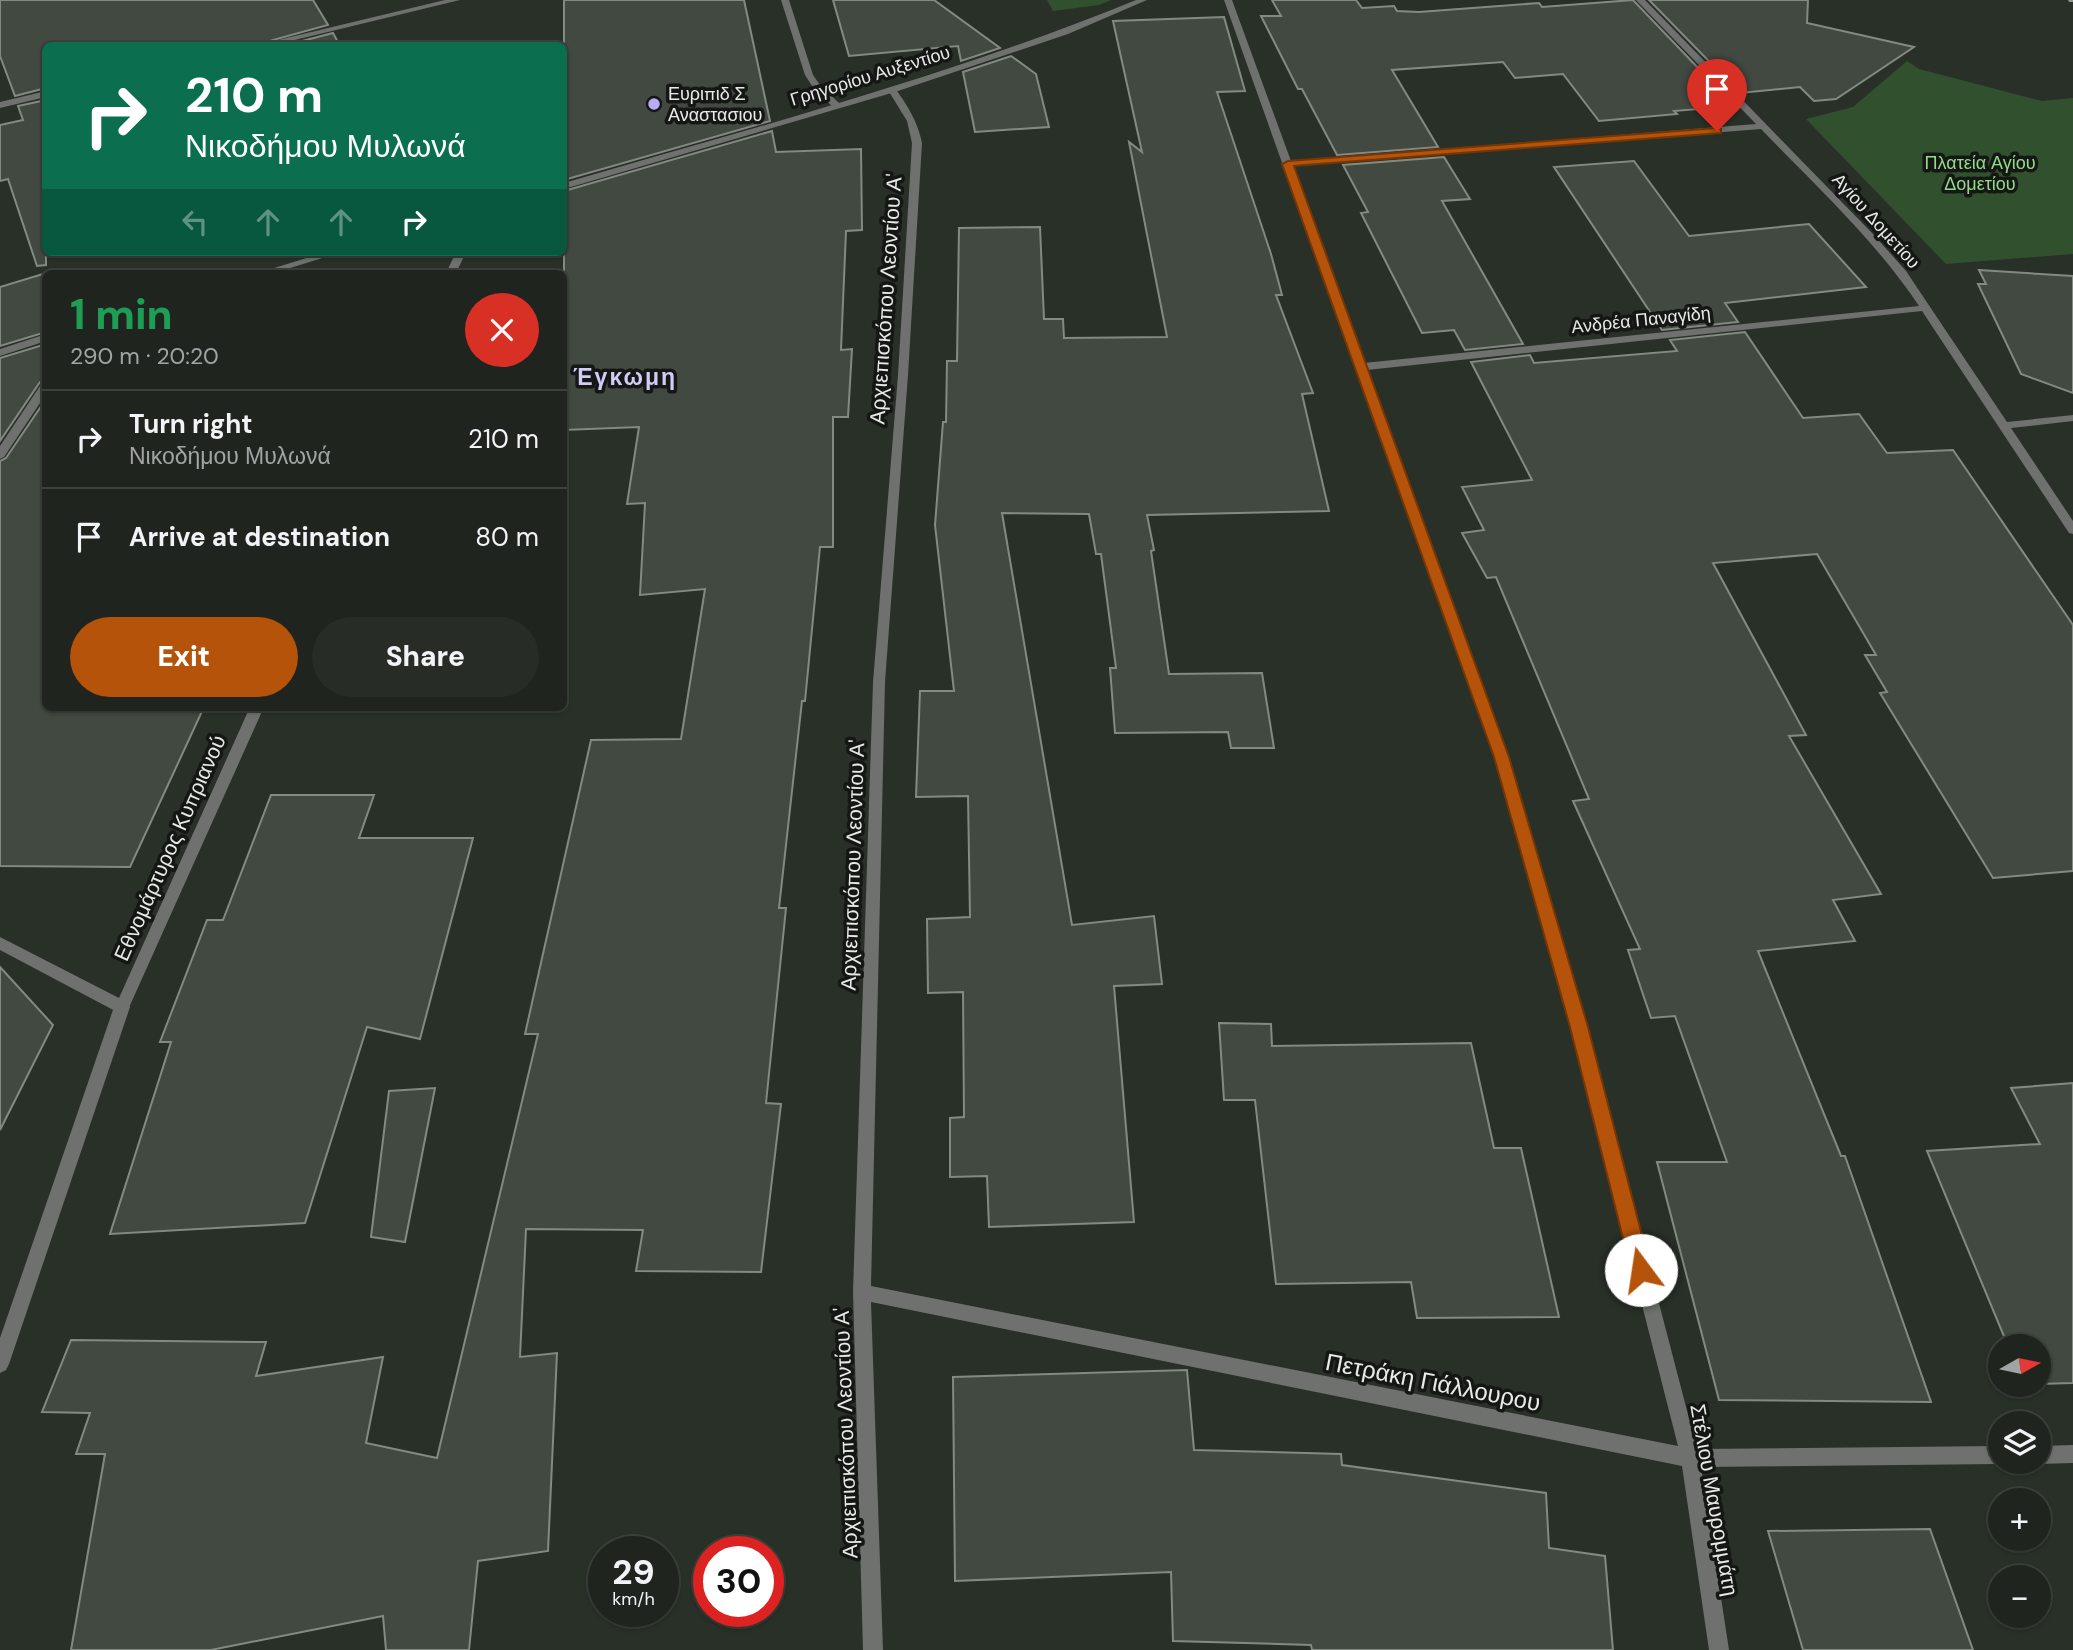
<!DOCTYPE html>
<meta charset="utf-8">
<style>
body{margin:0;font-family:"DM Sans",sans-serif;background:#272c27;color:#f1f3f6;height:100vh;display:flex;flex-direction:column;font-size:26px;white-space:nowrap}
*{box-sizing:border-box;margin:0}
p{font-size:23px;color:#a1a4a4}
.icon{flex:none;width:38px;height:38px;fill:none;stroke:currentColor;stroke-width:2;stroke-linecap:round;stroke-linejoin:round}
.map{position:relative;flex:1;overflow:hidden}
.details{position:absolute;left:42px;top:270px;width:525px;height:441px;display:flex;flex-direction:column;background:#1f241e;border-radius:10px;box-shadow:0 2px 5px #0004,0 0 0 2px #3c413c}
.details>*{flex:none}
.hud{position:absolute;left:42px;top:42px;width:525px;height:214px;border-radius:10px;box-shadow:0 2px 5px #0004,0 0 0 2px #3c413c;background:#0b6e4f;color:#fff;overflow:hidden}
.needle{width:46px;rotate:81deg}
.tools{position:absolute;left:1988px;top:1334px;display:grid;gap:14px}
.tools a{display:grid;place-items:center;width:63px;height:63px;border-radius:50%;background:#1f241e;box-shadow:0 2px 5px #0004,0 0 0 2px #3c413c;font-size:35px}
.speed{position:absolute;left:588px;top:1536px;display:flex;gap:14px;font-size:35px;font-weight:700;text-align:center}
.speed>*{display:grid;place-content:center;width:91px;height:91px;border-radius:50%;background:#1f241e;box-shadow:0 2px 5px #0004,0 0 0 2px #3c413c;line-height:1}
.speed small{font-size:18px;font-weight:400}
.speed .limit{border:10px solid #d22;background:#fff;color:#111}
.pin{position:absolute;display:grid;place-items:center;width:60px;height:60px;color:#fff;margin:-72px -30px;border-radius:50% 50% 50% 0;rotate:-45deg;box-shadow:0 0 7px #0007}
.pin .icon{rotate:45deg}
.me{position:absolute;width:77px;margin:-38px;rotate:346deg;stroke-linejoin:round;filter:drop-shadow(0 0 5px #0008)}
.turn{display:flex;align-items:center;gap:24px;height:147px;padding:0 28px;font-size:32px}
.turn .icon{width:91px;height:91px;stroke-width:2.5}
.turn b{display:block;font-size:49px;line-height:60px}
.lanes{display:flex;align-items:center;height:66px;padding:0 28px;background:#0003;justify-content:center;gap:35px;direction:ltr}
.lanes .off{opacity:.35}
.round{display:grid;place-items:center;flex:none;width:74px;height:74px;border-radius:37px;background:#272c27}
.head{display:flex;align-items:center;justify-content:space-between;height:119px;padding:0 28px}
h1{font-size:42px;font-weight:800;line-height:52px;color:#1e9e55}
.button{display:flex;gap:14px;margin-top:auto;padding:14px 28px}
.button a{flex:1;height:80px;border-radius:42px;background:#b45309;color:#fff;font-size:28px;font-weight:800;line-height:80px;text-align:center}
.button a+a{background:#272c27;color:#f1f3f6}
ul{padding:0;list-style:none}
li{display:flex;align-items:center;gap:21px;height:98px;padding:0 28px;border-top:2px solid #3c413c}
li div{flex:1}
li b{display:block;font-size:26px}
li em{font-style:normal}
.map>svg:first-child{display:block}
</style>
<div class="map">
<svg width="2073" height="1650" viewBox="0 0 2073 1650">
<rect width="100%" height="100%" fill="#293028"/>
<!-- green -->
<g fill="#31502d">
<path d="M1047,0H1111L1099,5L1053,11Z"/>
<path d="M1907,61L1919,69L2042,101L2073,98V254L1946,264L1806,119L1853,107Z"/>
</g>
<!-- building -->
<g fill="#424941" stroke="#828a81" stroke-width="2">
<path d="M0,0H313L328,25L251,46H46V88L15,96L0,56Z"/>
<path d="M564,0H744L770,121L564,180Z"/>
<path d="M833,0H934L1000,48L961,61L958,46L849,56Z"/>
<path d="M1272,0H1356L1362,8L1394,6L1397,11L1419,12L1539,3L1542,7L1633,0L1724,95L1690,98L1699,109L1674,111L1677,114L1599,121L1563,74L1515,78L1503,62L1392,70L1438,147L1337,155L1302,89H1298L1261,16H1281Z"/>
<path d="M1649,0H1808L1807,23L1914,47L1836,99L1814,101L1800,87L1740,93Z"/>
<path d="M1224,17L1245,91L1217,92L1271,254L1282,295H1276L1313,393L1302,394L1329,511L1147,515L1154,550L1151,551L1169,674L1262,673L1274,748H1231L1228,732L1115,733L1110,668H1116L1101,554H1096L1089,514L1002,513L1072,925L1154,916L1162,984L1114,986L1134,1222L989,1227L987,1176L950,1177V1118L964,1117L963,992L928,993L927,919L970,917L968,796L916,797L920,691H954L935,525L943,422H946L947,361H957L959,228L1040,227L1044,319H1063L1064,338L1167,337L1129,142L1142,152L1113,21Z"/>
<path d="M333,33L340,46H283Z"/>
<path d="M1011,56L1036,74L1049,127L975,132L963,72Z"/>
<path d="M46,100V265L37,266L8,179L0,181V125L23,120L18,106Z"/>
<path d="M772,131L776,152L861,149L862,230L846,231L841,350L852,349L848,417H833V547H820L805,701H802L779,908H786L766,1103L781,1104L761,1272L636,1271L643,1230L526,1229L520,1357L557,1353L548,1551L478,1561L469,1650H386L383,1616L211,1650H71L105,1454H76L90,1413L42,1412L71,1340L266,1342L256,1376L383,1357L366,1443L437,1458L538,1034H525L591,740L681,739L705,589L640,595L645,503L627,504L639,427L564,430V191Z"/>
<path d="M1444,157L1470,199L1442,201L1523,344L1465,350L1454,330L1422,333L1361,213L1368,212L1343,165Z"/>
<path d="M1634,161L1689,236L1809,224L1866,287L1725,303L1738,322L1662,330L1554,167Z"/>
<path d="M1979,270L2073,276V393L2021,374L1978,284H1986Z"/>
<path d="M46,273V332L0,346V287Z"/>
<path d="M1745,332L1803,418L1859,414L1887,453L1953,450L2073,625V871L1993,878L1880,693L1887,692L1865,655H1876L1817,554L1713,563L1806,735L1789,736L1881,894L1833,900L1855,941L1758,951L1841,1156H1845L1931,1402L1719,1400L1657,1162H1727L1675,1016L1651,1018L1628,950L1640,949L1573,801L1589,799L1496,577L1487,578L1462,533L1484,530L1462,487L1532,480L1471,362L1530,355L1534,363L1677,351L1670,340Z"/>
<path d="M46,344V379L40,382L0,441V358Z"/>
<path d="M46,399V707H204L130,867L0,866V461L6,458Z"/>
<path d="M271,795H374L359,838H473L420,1039L367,1027L305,1223L110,1234L171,1042H160L207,920H223Z"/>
<path d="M0,967L53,1025L0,1130Z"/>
<path d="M1219,1023L1271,1024L1272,1046L1471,1043L1494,1148H1521L1559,1317L1417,1318L1411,1282L1276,1284L1255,1100H1224Z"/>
<path d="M2073,1083V1383L2039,1384V1346H2008L1927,1151L2040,1144L2011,1088Z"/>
<path d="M435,1088L405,1242L371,1237L389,1091Z"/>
<path d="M1187,1370L1194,1450L1341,1454L1342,1465L1546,1493L1549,1548L1605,1556L1613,1650H1312L1311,1645L1173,1641L1171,1572L955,1581L953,1377Z"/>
<path d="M1930,1529L1973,1650H1803L1768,1531Z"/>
</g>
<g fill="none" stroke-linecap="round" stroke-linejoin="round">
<!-- minor -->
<g fill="#6e716d" fill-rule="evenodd">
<path d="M445,0H460L270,46H253Z"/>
<path d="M781,0H789L813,75L820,85L839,103V107H833L814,89L805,75Z"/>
<path d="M1224,0H1232L1291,161L1756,124L1636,0H1645L1873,234L1906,271L2007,422L2073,415V421L2011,428L2073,521V534L2069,533L1922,311L1367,370L1508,757L1587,1027L1697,1449L2000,1446V1461H2007L2000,1464L1701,1467L1729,1650H1709L1682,1466L871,1302L883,1650H863L853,1292L873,682L898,375L912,143L907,121L888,90L889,88H895C907,105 918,122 922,143L908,375L885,682L871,1286L1678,1446L1571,1027L1494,757ZM1761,129C1816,186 1875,240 1919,306L1364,363L1293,166Z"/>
<path d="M46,91V97L0,108V102Z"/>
<path d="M456,252H466L456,273H446Z"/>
<path d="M46,382V394L4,457L0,459V446L42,383Z"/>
<path d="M250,707H264L127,1012L122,1013L117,1012L0,950V937L119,998Z"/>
<path d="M2073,1445V1463L2039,1464L2032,1461H2039V1446Z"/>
</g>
<!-- tertiary -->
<g fill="#6e716d" fill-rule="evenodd">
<path d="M1136,0H1147L1068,34L895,92L564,189V183C756,127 950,76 1136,0Z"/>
<path d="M326,252H342L274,273H258Z"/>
<path d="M46,334V341L0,356V349Z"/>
<path d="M122,1001L127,1002L130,1007L9,1364L6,1370L0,1373V1338L114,1007L117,1002Z"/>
</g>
<!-- secondary -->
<path fill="#929791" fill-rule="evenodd" d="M2068,0H2073V2H2069Z"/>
</g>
<!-- route -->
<path fill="#b45309" stroke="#753606" stroke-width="2" d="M1717,128L1721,129V133L1294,166L1509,757L1588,1027L1651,1270L1648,1276L1641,1279L1634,1276L1631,1270L1570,1027L1494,757L1282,164L1288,161Z"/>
<!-- markers -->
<circle fill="#b9abf7" stroke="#141714" stroke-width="2.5" cx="654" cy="104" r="7"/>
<g text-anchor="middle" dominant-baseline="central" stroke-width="7" stroke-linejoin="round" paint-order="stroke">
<!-- far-street labels -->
<g font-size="18" fill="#e7ebe6" stroke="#141714">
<text transform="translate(870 76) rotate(-17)">Γρηγορίου Αυξεντίου</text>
<text transform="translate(1876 221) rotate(48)">Αγίου Δομετίου</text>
<text transform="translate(1641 320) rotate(-6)">Ανδρέα Παναγίδη</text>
</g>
<!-- far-poi labels -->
<g font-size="18" fill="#e7ebe6" stroke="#141714" text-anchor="start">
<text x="668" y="94">Ευριπιδ Σ<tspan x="668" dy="21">Αναστασιου</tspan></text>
</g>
<!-- far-park labels -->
<g font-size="18" fill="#91db89" stroke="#141714">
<text x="1980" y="163">Πλατεία Αγίου<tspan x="1980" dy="21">Δομετίου</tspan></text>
</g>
<!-- street labels -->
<g font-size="21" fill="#e7ebe6" stroke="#141714">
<text transform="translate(886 299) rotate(-86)">Αρχιεπισκόπου Λεοντίου Α'</text>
<text transform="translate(170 848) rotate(-66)">Εθνομάρτυρος Κυπριανού</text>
<text transform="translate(853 865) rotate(-88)">Αρχιεπισκόπου Λεοντίου Α'</text>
<text transform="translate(846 1433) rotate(-92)">Αρχιεπισκόπου Λεοντίου Α'</text>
<text transform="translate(1714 1500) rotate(80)">Στέλιου Μαυρομμάτη</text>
</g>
<!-- far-district labels -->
<g font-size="23" font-weight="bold" letter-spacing="2" fill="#d2cbf7" stroke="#141714">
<text x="625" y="377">Έγκωμη</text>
</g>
<!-- near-street labels -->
<g font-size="24" fill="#e7ebe6" stroke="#141714">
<text transform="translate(1433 1382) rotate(11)">Πετράκη Γιάλλουρου</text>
</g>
</g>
</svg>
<div class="tools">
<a><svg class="needle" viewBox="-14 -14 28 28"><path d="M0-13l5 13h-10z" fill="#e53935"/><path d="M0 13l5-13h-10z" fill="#a1a4a4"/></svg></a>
<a><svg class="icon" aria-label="layers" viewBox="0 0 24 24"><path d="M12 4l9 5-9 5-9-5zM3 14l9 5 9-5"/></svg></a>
<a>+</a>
<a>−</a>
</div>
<div class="speed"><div>29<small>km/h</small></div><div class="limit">30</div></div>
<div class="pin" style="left:1717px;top:131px;background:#d93025"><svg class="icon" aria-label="arrive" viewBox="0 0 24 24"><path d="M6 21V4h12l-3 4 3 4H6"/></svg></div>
<svg class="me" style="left:1641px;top:1270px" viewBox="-20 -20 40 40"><circle r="19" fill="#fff"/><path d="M0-13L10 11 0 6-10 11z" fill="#b45309"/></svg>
<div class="hud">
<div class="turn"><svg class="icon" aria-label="right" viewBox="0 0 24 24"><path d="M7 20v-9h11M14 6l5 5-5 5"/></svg><div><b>210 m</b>Νικοδήμου Μυλωνά</div></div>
<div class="lanes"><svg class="icon off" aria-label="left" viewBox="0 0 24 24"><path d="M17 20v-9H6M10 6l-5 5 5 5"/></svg><svg class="icon off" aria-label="ahead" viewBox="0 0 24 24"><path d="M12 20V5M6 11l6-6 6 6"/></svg><svg class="icon off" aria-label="ahead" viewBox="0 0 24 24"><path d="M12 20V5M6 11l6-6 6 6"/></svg><svg class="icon" aria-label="right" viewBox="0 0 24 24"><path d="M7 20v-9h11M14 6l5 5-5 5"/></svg></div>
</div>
<section class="details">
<div class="head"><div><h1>1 min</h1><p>290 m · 20:20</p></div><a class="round" style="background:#d93025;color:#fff"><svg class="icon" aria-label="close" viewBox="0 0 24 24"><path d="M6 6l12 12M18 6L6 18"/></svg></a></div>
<ul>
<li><svg class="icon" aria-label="right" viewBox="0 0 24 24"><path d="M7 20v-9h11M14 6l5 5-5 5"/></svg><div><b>Turn right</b><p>Νικοδήμου Μυλωνά</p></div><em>210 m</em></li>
<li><svg class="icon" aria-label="arrive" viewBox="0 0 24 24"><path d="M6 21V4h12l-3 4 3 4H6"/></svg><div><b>Arrive at destination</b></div><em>80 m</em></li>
</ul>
<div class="button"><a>Exit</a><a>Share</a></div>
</section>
</div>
